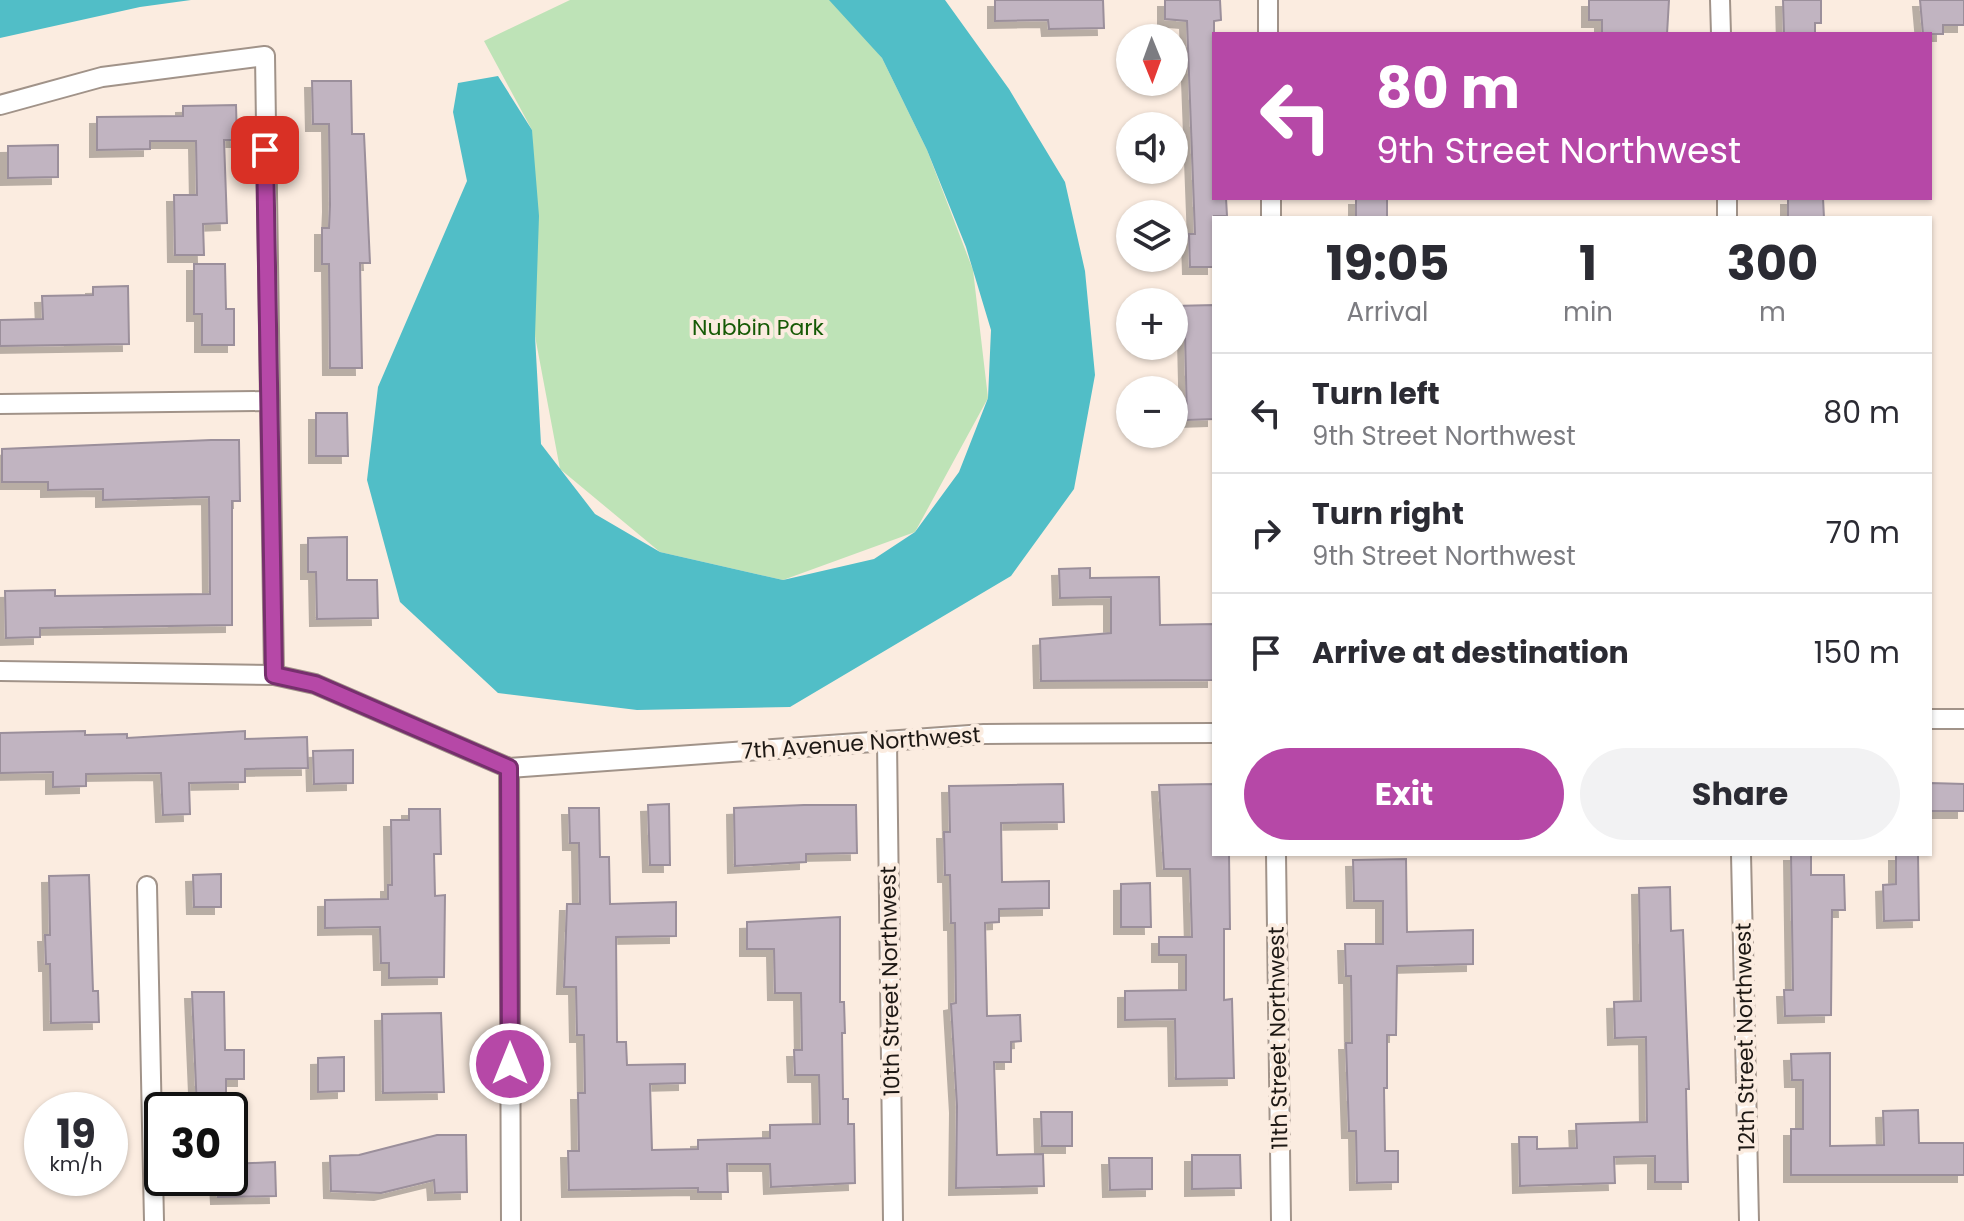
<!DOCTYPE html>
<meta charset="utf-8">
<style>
body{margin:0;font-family:Poppins,sans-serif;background:#f2f2f3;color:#2b2b33;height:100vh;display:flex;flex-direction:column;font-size:30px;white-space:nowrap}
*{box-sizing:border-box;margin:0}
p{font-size:26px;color:#7c7c81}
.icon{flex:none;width:44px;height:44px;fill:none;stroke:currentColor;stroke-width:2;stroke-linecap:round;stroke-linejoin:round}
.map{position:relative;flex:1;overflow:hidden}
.panel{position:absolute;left:1212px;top:216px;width:720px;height:640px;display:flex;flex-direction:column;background:#fff;border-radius:0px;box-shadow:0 2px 6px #0004}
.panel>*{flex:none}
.banner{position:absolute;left:1212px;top:32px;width:720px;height:168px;border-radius:0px;box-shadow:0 2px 6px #0004;background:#b648a7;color:#fff;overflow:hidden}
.needle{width:52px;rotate:179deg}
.controls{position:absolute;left:1116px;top:24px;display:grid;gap:16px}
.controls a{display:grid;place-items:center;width:72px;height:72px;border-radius:50%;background:#fff;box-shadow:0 2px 6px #0004;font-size:40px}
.speed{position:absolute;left:24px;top:1092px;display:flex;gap:16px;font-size:40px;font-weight:700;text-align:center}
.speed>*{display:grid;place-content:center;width:104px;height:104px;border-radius:50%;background:#fff;box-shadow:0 2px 6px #0004;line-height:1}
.speed small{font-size:20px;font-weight:400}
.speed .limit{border:4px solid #111;border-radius:12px;background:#fff;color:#111}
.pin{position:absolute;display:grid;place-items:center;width:68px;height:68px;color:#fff;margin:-34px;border-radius:16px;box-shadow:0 4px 12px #0006}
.me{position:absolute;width:88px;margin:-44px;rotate:0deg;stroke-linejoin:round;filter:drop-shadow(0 0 6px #0008)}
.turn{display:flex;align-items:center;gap:28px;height:168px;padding:0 32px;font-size:36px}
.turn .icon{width:104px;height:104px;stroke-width:2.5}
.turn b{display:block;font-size:56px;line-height:68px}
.eta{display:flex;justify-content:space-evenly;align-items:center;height:136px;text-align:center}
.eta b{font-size:48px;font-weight:700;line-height:56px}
.button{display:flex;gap:16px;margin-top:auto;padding:16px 32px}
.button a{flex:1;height:92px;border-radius:48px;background:#b648a7;color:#fff;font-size:32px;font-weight:700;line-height:92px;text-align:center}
.button a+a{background:#f2f2f3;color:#2b2b33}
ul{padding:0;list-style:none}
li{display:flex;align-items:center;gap:24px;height:120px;padding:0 32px;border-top:2px solid #e1e1e2}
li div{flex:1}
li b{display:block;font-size:30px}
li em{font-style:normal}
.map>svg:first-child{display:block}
</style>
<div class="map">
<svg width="1964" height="1221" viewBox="0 0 1964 1221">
<defs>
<filter id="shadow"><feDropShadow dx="-7" dy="7" stdDeviation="0" flood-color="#0004"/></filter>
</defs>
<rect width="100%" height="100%" fill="#fbece0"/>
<!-- green -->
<path fill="#bee3b7" d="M570,0H834L882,58L927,150L973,270L988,398L915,532L783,580L660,552L560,469L535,336L532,130L484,41Z"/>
<!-- water -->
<g fill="#51bec7">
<path d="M0,0H191L140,7L0,38Z"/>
<path d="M829,0H945L1009,89L1065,182L1085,271L1095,375L1074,489L1011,576L790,707L637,710L498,693L400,602L367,480L378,387L467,181L453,112L458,83L498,76L532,130L539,216L535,336L541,444L595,514L660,552L783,580L874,559L915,532L959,472L988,398L991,330L966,247L927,150L882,58Z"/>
</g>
<!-- building -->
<g fill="#c1b4c1" stroke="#9b8f9b" stroke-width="2" filter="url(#shadow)">
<path d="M995,0H1103L1104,28L1049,29L1048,20L995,21Z"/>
<path d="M1165,0H1220L1221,20L1214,21V198H1226L1227,216H1214V267H1190L1189,234H1195L1187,21L1165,19Z"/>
<path d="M1589,0H1669L1667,34H1602V20H1589Z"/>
<path d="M1783,0H1821V23H1815V34H1784Z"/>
<path d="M1920,0H1964V25H1943V34H1923Z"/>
<path d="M312,81H351L352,134H364L370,263H360L362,368H330L329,264H322V228H329L330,205L329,124H313Z"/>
<path d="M236,105L237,140H224L227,223L203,224L204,255H175L174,195H197L196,141H150V149L97,150V117L183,116V106Z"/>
<path d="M58,145V177L8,178V146Z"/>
<rect x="1356" y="198" width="31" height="20"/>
<path d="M1788,198H1823L1824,218H1788Z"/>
<path d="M194,264H225L226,309H234V345H202V314H194Z"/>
<path d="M128,286L129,344L0,346V320L43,319L42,296L93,295V287Z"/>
<path d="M1214,305V419L1187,420L1185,333H1174V306Z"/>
<path d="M316,413H347L348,456H316Z"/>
<path d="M211,440H239L240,501H232V625L40,628V637L6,638L5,591L55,590V596L210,594L209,497L103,500V489L48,490V482H2V449Z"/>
<path d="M347,537V580H377L378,618L317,619L316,572H308V538Z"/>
<path d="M1090,568V578L1159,577L1160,625L1214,624V680L1041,681L1040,639L1111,633V597L1060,598L1059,569Z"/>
<path d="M85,731V735L127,734V738L245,731V739L307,737L308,768L245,769V782L189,783L190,814L163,815L161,773L86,774V786L53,787V772L0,773V733Z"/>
<path d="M353,750V783L314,784L313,751Z"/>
<path d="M1930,783L1964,784V811H1930Z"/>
<path d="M1063,784L1064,822L1001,823L1002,882L1049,881V908L999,909V922L985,923L987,1016L1020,1015L1021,1041L1011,1042V1062H994L997,1155L1043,1154L1044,1186L956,1188L957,1106L951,1004L956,1003L955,923H951L950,875H945L944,832H950L949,786Z"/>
<path d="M1214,784V854H1229L1230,929H1224V1000L1232,999L1234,1078L1176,1079L1175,1019L1125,1020V991L1186,990V955H1159V937H1192L1190,869H1164L1159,785Z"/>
<path d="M669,804L670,865H650L648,805Z"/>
<path d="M804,805H856L857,853L806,854V862L735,866L734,808Z"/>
<path d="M569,808H599L600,857H609L610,904L676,902V936L616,937L617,1042H626L627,1065L685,1064V1083L650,1084L652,1150L698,1149V1140L770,1138V1125L820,1124L819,1075H795L794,1050H802L801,993H775L774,949H747V922L840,917V1002H844L845,1033H842L843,1099H848V1124H854L855,1183L771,1187L770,1164H727L728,1192H698V1188L569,1190L568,1151H579L578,1093H585L584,1035H577L576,987H564L567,904H580L579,843H570Z"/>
<path d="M409,809H440L441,854H434L435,896L445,895L444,977L389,978V963H381L380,927L325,928V900L388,899V885H392L391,820H409Z"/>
<path d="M1791,854H1811V875H1844L1845,910H1832L1831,1015L1785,1016L1784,990H1793Z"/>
<path d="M1896,854H1918L1919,920L1884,921L1883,885L1896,884Z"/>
<path d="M1406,859L1407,932L1473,930V964L1397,966L1396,1035H1387V1088H1384L1385,1151H1398V1182L1357,1183L1356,1131H1349L1346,1043H1352L1351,976H1346L1345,944H1383V901H1354L1353,860Z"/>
<path d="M221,874V907H194L193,875Z"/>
<path d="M89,875L93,991H98L99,1022L51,1023L50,964H46L45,935H50L49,876Z"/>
<path d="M1150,883L1151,927H1121V884Z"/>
<path d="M1670,887L1671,931L1683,930L1689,1089H1686L1688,1182H1655V1156L1614,1157L1615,1183L1520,1186L1519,1137H1537V1149L1577,1148L1576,1124L1647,1122L1646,1037L1615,1038L1614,1002L1641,1001L1639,888Z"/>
<path d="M192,992H224L225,1050H244V1079H226V1110H197Z"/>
<path d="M441,1013L444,1092L383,1093L382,1014Z"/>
<path d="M1830,1053V1146L1884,1145L1883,1111L1918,1110L1919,1143H1964V1175H1791V1129H1803V1080H1792L1791,1054Z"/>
<path d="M344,1057V1091L318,1092V1058Z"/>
<path d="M1041,1112H1072V1146H1042Z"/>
<path d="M437,1135H466L467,1192L435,1193L434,1180L381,1193L331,1191L330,1156L359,1155Z"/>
<path d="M1192,1155H1240L1241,1188L1192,1189Z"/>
<path d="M1109,1158H1152V1189L1110,1190Z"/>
<path d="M275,1162L276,1196L218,1197L217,1178H230V1164Z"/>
</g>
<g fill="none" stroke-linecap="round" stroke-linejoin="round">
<defs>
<g id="street">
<path d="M1268,0V34"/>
<path d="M1720,0L1721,34"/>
<path d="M0,105L102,77L265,56L274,675"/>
<path d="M1271,198V218"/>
<path d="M1727,198V218"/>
<path d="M0,404L267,401"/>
<path d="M0,671L274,675L315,684L509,768L984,734L1214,733"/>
<path d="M1930,719H1964"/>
<path d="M887,741L893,1221"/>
<path d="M509,768L511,1221"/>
<path d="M1276,854L1281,1221"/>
<path d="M1741,854L1749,1221"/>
<path d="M147,886L154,1221"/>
</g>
</defs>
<!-- street casing -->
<use href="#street" stroke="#a19389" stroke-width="22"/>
<!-- street -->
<use href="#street" stroke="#fff" stroke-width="18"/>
</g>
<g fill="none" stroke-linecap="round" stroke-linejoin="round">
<defs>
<path id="route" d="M265,150L274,675L315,684L509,768L510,1064"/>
</defs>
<!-- route casing -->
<use href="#route" stroke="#762f6d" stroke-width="20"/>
<!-- route -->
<use href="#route" stroke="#b648a7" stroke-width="14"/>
</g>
<g text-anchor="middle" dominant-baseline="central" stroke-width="8" stroke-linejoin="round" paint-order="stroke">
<!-- park labels -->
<g font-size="22" fill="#165a05" stroke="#fbece0">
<text x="758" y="327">Nubbin Park</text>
</g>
<!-- street labels -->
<g font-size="22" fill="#1d1814" stroke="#fbece0">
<text transform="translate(861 743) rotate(-4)">7th Avenue Northwest</text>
<text transform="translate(890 981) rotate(-91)">10th Street Northwest</text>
<text transform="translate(1745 1037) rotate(-91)">12th Street Northwest</text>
<text transform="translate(1278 1038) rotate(-91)">11th Street Northwest</text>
</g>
</g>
</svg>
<div class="controls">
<a><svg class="needle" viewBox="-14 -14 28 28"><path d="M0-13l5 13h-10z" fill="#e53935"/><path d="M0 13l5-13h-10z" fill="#7c7c81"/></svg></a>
<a><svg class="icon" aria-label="sound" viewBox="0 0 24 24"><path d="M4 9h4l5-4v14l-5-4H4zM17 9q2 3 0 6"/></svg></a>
<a><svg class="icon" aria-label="layers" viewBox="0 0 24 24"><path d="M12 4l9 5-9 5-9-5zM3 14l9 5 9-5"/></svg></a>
<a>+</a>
<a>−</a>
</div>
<div class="speed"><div>19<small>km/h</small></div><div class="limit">30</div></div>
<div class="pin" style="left:265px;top:150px;background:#d93025"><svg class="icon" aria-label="arrive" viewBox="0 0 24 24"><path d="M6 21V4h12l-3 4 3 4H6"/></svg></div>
<svg class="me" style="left:510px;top:1064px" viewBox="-20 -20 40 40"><circle r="17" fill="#b648a7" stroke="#fff" stroke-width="3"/><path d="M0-11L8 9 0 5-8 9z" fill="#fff"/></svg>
<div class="banner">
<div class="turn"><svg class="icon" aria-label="left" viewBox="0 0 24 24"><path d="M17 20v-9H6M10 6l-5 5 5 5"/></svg><div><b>80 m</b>9th Street Northwest</div></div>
</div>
<section class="panel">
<div class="eta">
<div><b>19:05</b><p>Arrival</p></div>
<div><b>1</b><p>min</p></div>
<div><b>300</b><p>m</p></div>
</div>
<ul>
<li><svg class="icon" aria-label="left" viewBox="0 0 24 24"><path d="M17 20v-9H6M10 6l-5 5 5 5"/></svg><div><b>Turn left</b><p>9th Street Northwest</p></div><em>80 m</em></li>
<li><svg class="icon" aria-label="right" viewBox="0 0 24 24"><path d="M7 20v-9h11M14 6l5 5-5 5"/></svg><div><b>Turn right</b><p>9th Street Northwest</p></div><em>70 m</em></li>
<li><svg class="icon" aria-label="arrive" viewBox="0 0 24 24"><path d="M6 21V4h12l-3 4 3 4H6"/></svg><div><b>Arrive at destination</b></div><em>150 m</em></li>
</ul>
<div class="button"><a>Exit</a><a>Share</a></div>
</section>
</div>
